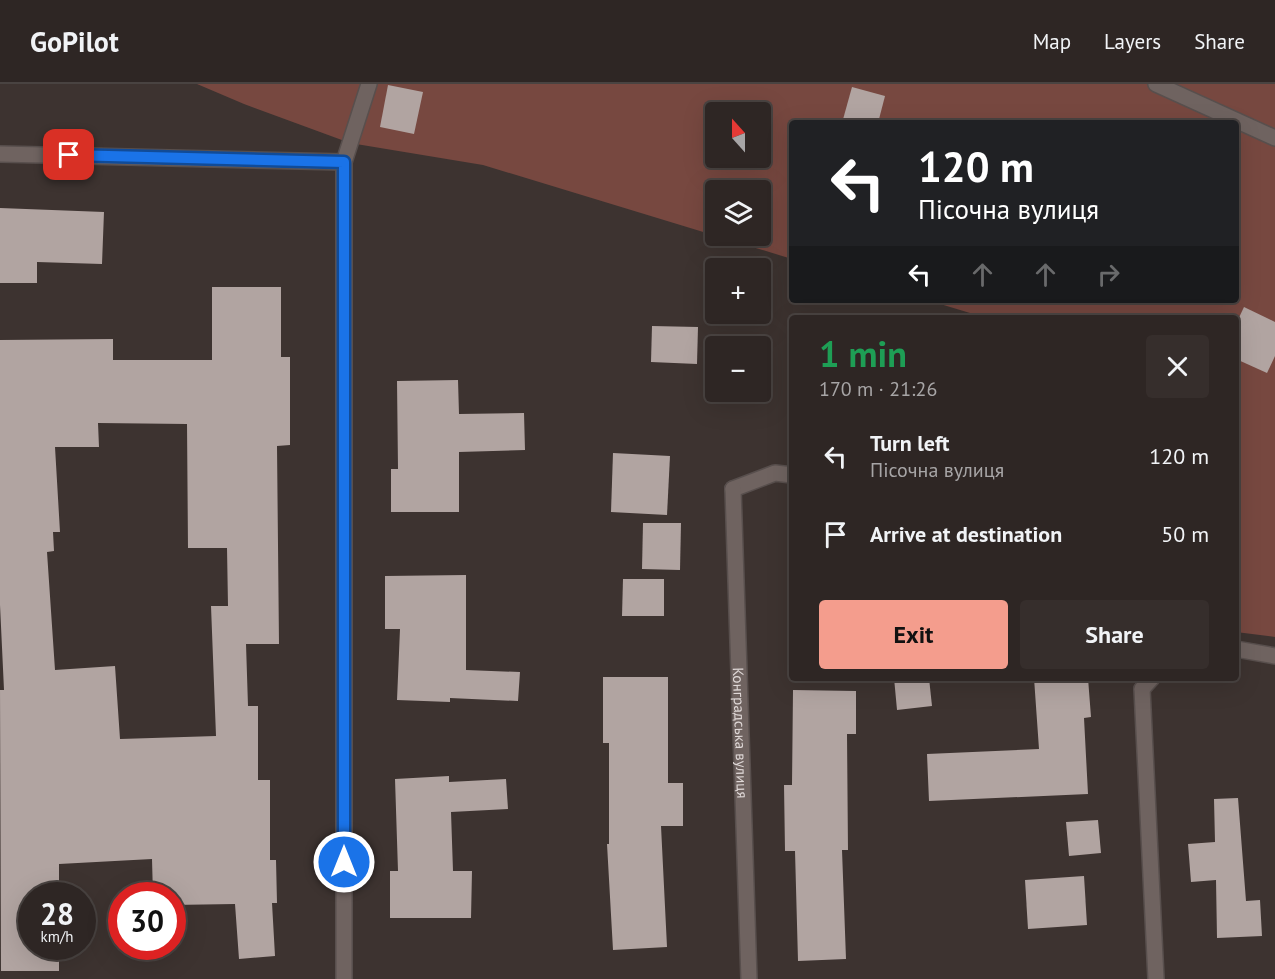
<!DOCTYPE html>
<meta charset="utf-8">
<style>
body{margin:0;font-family:"PT Sans",sans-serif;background:#362e2c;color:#f1f3f6;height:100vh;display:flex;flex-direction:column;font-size:22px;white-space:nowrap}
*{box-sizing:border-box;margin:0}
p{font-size:20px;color:#a7a5a6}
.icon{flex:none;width:33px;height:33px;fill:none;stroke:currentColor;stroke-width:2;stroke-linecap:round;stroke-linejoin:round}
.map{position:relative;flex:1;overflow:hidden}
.sheet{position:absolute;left:789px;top:231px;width:450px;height:366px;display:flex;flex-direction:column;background:#2e2624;border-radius:6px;box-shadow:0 6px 24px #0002,0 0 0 2px #494341}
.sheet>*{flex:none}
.banner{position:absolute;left:789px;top:36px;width:450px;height:183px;border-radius:6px;box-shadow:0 6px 24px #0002,0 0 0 2px #494341;background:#202124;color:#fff;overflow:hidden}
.needle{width:39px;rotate:339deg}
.fabs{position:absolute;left:705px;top:18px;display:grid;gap:12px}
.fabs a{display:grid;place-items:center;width:66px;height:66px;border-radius:6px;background:#2e2624;box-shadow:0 6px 24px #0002,0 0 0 2px #494341;font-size:30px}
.speed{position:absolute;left:18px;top:798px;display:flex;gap:12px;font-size:30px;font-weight:700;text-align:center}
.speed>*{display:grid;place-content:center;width:78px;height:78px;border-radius:50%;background:#2e2624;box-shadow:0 6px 24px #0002,0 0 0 2px #494341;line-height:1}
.speed small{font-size:15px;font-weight:400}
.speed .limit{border:9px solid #d22;background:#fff;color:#111}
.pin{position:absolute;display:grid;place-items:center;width:51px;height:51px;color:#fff;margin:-26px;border-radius:12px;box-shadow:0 3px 9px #0006}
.me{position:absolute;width:66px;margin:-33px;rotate:0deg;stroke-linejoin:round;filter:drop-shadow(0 0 4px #0008)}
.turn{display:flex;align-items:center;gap:21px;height:126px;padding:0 30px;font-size:27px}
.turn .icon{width:78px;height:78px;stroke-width:2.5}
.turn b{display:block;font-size:42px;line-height:51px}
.lanes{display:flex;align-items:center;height:57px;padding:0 30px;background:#0003;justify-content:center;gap:30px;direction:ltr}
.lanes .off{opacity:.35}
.round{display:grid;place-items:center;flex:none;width:63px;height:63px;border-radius:6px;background:#362e2c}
.head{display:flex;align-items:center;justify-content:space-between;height:102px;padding:0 30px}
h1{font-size:36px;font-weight:800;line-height:45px;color:#1e9e55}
.cta{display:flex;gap:12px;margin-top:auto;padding:12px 30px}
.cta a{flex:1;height:69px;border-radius:6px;background:#f49d8d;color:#111;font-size:24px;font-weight:800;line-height:69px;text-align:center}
.cta a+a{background:#362e2c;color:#f1f3f6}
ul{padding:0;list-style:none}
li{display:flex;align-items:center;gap:18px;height:78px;padding:0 30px}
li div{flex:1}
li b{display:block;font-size:22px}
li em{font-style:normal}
header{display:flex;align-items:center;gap:36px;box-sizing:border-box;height:84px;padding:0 30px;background:#2e2624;border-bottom:2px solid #494341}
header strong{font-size:28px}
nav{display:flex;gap:33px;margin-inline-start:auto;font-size:21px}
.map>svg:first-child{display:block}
</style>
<header>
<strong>GoPilot</strong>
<nav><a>Map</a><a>Layers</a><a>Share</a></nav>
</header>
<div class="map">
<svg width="1275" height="895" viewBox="0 0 1275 895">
<rect width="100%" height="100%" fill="#3d3330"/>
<!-- green -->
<path fill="#774840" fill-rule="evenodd" d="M197,0H1275V553L1236,548V234H973L970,229L927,216H1236V39H792V175L483,81L350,59L244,20ZM716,28H760V74H716ZM716,106H760V152H716Z"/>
<!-- building -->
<g fill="#b1a4a1" fill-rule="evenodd">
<path d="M388,1L423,8L414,50L380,43Z"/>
<path d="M852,3L885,12L878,39H842Z"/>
<path d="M0,124L104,128L102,180L37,178V199H0Z"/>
<path d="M212,203H281V273H290V361L277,362L279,560H246L248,622H258V696H270V776H276L277,819H272L275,872L239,875L235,820L172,821V812H153L152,775L59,780V812H32V862H59V887H1L0,606H4L0,521V256L113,255V276H212ZM98,339L187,340L188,464H227L228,522H211L216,652L120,655L115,582L55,586L47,468L54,467L53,448H60L55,363H99Z"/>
<path d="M1244,223L1275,238V272L1267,289L1236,275V240Z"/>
<path d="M652,242L698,243L697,280L651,278Z"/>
<path d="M458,296L459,330L524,329L525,366L459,368V428H391V385H398L397,297Z"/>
<path d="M613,369L670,372L667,431L611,428Z"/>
<path d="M643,439H681L680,486L642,485Z"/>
<path d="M466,491V586L520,588L518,617L450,614V618L397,616L400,545H385V492Z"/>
<path d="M623,495H664V532H622Z"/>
<path d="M603,593H668V699H683V742H661L667,863L613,866L607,760H609V659H603Z"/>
<path d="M894,594H929L932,622L897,626Z"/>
<path d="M1034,594H1088L1091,633L1084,634L1088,710L929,717L927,670L1039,665Z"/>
<path d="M793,606L856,607V650H847L848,766H842L846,875L798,877L795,767H785L784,701H792Z"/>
<path d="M449,692V698L506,695L508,725L451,728L453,787H472L471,834H390V787H398L395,695Z"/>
<path d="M1238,714L1246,817L1260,816L1262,852L1217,854L1216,796L1191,798L1188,760L1215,758L1214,715Z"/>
<path d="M1098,736L1101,769L1069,772L1066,738Z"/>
<path d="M1084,792L1087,841L1028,845L1025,796Z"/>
</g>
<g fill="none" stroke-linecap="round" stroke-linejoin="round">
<defs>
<g id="service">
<path d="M733,405L775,389L792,391"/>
<path d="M1236,565L1275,572"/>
<path d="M1142,605L1152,594"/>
</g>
<g id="minor">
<path d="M1156,0L1275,54"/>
<path d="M0,70L344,78"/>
<path id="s1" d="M733,405L749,895"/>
<path d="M1142,605L1156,895"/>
<path d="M344,895V78L369,0"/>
</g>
</defs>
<!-- service casing -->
<use href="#service" stroke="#584f4d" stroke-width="18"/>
<!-- minor casing -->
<use href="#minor" stroke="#584f4d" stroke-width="18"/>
<!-- service -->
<use href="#service" stroke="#6f6360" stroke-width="15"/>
<!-- minor -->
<use href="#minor" stroke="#6f6360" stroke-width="15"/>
</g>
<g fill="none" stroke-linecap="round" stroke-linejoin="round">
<defs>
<path id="route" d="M69,71L344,78V778"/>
</defs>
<!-- route casing -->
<use href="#route" stroke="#114b97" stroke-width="15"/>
<!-- route -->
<use href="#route" stroke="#1a73e8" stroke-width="10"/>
</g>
<g text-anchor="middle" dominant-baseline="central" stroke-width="6" stroke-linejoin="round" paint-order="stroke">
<!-- street labels -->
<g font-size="15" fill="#dfd8d7" stroke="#3d3330">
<text stroke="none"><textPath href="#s1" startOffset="244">Конградська вулиця</textPath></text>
</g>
</g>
</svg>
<div class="fabs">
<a><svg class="needle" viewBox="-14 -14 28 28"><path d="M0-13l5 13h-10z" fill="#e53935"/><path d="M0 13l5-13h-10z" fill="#a7a5a6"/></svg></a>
<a><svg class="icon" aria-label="layers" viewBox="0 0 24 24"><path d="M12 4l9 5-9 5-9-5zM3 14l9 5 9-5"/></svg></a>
<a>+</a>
<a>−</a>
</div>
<div class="speed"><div>28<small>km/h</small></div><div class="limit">30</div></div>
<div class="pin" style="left:69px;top:71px;background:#d93025"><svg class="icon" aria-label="arrive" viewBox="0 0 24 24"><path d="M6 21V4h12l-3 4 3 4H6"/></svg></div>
<svg class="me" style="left:344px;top:778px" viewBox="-20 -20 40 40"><circle r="17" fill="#1a73e8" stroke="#fff" stroke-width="3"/><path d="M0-11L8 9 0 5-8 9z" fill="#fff"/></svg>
<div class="banner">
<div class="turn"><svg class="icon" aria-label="left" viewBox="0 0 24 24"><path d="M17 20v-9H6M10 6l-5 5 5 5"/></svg><div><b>120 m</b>Пісочна вулиця</div></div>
<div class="lanes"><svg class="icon" aria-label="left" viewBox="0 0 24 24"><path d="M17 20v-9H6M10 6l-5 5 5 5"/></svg><svg class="icon off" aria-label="ahead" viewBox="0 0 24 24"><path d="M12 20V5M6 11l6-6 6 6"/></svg><svg class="icon off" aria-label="ahead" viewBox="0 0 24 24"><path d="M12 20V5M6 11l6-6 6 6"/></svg><svg class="icon off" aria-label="right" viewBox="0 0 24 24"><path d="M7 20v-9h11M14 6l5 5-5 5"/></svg></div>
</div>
<section class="sheet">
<div class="head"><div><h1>1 min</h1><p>170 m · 21:26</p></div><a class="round"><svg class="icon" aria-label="close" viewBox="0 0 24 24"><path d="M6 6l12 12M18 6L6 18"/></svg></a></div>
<ul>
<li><svg class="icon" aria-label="left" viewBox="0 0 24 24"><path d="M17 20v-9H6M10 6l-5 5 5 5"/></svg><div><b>Turn left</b><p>Пісочна вулиця</p></div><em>120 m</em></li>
<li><svg class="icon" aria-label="arrive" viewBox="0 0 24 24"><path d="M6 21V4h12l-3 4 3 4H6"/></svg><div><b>Arrive at destination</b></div><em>50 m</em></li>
</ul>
<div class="cta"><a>Exit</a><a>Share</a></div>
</section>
</div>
